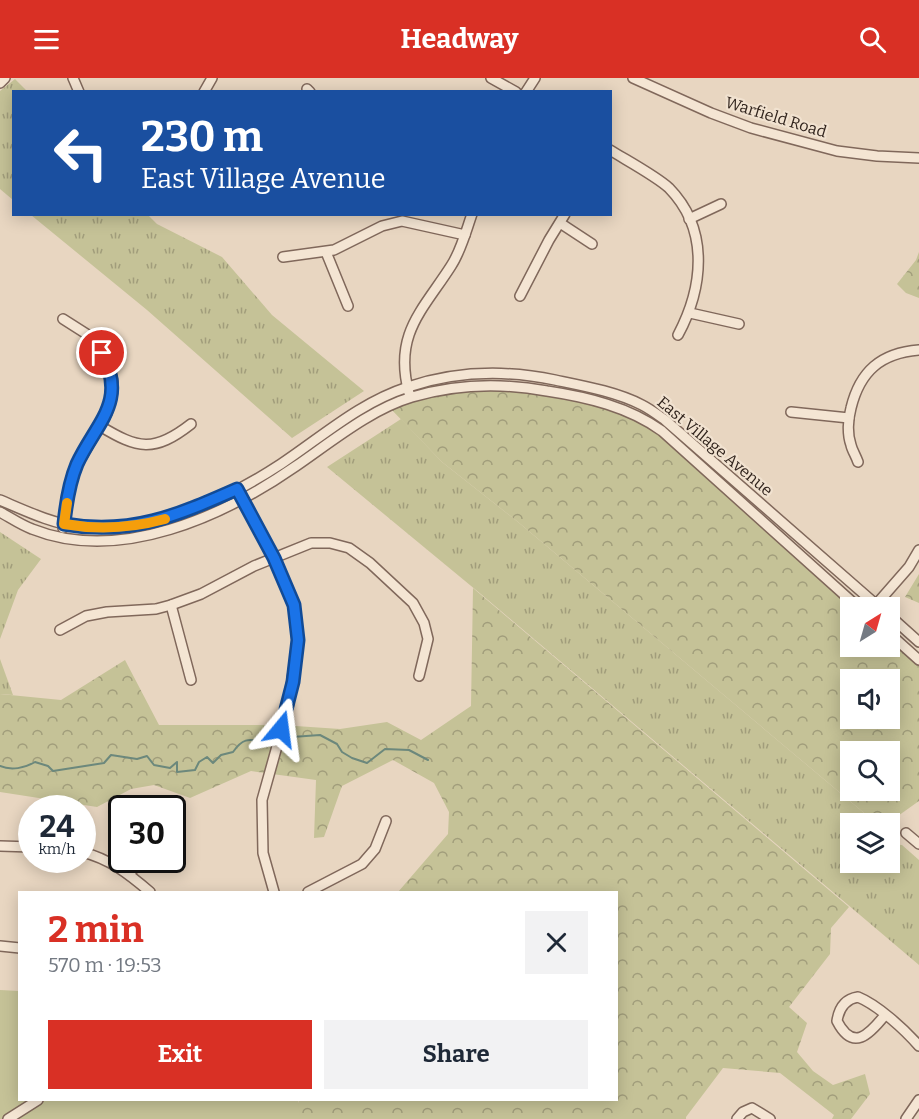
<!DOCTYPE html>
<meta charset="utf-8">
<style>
body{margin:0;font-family:Bitter,serif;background:#f2f2f3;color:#1f2937;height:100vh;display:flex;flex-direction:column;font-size:22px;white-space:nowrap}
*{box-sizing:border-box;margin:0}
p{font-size:20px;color:#747a83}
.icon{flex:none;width:33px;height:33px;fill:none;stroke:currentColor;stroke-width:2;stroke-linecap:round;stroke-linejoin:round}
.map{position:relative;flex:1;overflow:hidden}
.side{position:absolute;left:18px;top:813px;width:600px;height:210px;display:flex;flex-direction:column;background:#fff;border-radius:0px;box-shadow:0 3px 15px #0003}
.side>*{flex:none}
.guide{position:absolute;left:12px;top:12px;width:600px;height:126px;border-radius:0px;box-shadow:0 3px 15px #0003;background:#1a4fa0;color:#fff;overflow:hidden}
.needle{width:39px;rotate:37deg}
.controls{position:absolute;left:840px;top:519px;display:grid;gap:12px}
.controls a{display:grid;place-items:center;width:60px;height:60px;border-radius:0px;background:#fff;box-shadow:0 3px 15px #0003;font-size:30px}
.speed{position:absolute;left:18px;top:717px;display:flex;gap:12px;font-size:30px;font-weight:700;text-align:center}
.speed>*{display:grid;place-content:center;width:78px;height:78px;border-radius:50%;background:#fff;box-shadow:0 3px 15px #0003;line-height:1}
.speed small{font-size:15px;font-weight:400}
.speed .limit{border:3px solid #111;border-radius:9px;background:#fff;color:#111}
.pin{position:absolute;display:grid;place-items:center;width:51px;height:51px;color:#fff;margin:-26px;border:3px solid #fff;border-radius:50%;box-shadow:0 2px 6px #0007}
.me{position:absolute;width:66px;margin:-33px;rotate:16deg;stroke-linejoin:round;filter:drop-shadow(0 0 4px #0008)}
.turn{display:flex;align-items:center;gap:21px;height:126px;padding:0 30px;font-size:27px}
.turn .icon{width:78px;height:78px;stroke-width:2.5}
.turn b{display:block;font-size:42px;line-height:51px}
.round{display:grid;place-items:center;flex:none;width:63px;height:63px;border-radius:0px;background:#f2f2f3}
.summary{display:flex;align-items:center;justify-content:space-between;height:102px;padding:0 30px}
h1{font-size:36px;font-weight:700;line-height:45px;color:#d93025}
.primary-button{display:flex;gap:12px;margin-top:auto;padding:12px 30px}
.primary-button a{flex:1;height:69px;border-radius:0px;background:#d93025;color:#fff;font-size:24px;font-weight:700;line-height:69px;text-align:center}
.primary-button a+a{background:#f2f2f3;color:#1f2937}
header{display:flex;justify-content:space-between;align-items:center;height:78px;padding:0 30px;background:#d93025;color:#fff;font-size:27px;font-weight:700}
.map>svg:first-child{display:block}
</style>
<header><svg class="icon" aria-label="menu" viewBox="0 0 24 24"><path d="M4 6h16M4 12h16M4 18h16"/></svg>Headway<svg class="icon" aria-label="search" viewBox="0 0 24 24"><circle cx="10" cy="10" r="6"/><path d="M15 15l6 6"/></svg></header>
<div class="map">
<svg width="919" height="1041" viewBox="0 0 919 1041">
<defs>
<pattern id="grass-tufts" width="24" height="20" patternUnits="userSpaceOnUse" patternTransform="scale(1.5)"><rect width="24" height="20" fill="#c5c297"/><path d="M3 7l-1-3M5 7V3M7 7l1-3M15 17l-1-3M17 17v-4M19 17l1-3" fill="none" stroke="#a19d7b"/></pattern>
<pattern id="forest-crowns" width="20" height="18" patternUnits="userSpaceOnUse" patternTransform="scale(1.5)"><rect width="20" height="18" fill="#c5c297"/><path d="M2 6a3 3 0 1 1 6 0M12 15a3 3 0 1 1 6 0" fill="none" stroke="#a19d7b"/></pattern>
</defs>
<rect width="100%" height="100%" fill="#e8d6c1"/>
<!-- grass -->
<g fill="url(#grass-tufts)">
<path d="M15,1L27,13L14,14L13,122L0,111V13Z"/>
<path d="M31,137H148L157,146L222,179L272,237L364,313L292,360L147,232Z"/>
<path d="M401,341L442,384L518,444L876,745L850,746V784H890V766L902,767L919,782V887L482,517L327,389Z"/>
<path d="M0,454L41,481L18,512L0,561Z"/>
<path d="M0,581L13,617L0,616Z"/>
</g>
<!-- forest -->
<g fill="url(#forest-crowns)" fill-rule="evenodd">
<path d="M919,174V220L906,215L897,206L916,182Z"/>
<path d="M479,308L566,316L645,341L859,529L850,530V568H890V556L919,582V723L888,745H876L518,444L442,384L389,329L410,319ZM850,602H890V640H850ZM850,674H890V712H850Z"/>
<path d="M919,496V545V525L905,519Z"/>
<path d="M473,510L849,829L831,850L830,876L789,929L807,945L797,974L813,993L833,1007L865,996L870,1016L851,1041H832L834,1037L780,995L723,990L686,1039V1041H297L295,1035L299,1022H616V814H398L448,756L449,734L434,705L393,682L342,708L324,759L314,760L316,702L251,693L190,720L154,707L131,711L97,729L0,714V616L61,622L125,582L159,647H281L340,651L387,644L421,662L471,628Z"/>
</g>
<!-- park -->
<path fill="#c5c297" d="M0,912L19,913L20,1022H298L300,1041H0Z"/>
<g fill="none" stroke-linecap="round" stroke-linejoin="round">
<!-- stream -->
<g stroke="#6c887c" stroke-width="2">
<path d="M292,659L320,657L337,666L342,674L352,680L367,685L385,671L409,672L428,682"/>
<path d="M0,688C11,693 25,690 35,684L48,688L53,693L104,685L111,677L137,681L147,678L154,687L170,690L177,684V694L195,692L199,684L207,679L213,685L221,677L233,674C242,661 248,660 263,664"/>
</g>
<defs>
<g id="minor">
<path d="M73,0L79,14"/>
<path d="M491,0L516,14"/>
<path d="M633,0L711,35L751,50L837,73L877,78L919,80"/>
<path d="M0,5L5,0"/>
<path d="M307,11L310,14"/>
<path d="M204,14L212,0"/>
<path d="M526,14L535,0"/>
<path d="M610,72C626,82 656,98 669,110C710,152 703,210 678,257"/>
<path d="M689,141L721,126"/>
<path d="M560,145L592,166"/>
<path d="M326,174L348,228"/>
<path d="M283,179L334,172L382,148L402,143L465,157"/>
<path d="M520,218L549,162L565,136"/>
<path d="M690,235L739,246"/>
<path d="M409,315C393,256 423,232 451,188C461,173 466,153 472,136"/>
<path d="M791,334L849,340"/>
<path d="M100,348C138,371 154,375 191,346"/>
<path d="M858,384C856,378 852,372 851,367C847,356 848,341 851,330C860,293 881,275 919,272"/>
<path d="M240,416L274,480L294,527L298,562L288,629L262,722L263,775L274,814"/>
<path d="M0,422C26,433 53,446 81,449C151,456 223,424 281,386C323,358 359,325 408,309C456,293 507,292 555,302C584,308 617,314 642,327C650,331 658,337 665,342L880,530"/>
<path d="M0,434C11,440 21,447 32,451C120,486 224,438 296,388C331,364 371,331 412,319C456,306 503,305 547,313C587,319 629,329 662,353L859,530"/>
<path d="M63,450L67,420L77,387L107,335L111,320L113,304L109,288L96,262L63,241"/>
<path d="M171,527L191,602"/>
<path d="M874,529L909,489L919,472"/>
<path d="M890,538L919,564"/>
<path d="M60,552L86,538L107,534L156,531L171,527L201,516L254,488L311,465H330L349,470L370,485L413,525L424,545L428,561L419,598"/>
<path d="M890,556L919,582"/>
<path d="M906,755L919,766"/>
<path d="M0,768L32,769"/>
<path d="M82,774C110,781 129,796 150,814"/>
<path d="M129,796L141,782"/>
<path d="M308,814L362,786L375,771L386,743"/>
<path d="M0,868L20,870"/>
<path d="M885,937C869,957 853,974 837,943C839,930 845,921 858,919C878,927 905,952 919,968"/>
<path d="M8,1041L38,1022"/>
<path d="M737,1041L743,1034L752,1030L770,1041"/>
<path d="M906,1041L919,1022"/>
</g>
</defs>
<!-- minor casing -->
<use href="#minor" stroke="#80685b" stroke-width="12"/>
<!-- minor -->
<use href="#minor" stroke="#f4e5d3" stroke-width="9"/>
</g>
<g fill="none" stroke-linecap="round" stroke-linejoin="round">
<defs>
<path id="route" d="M102,275C128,324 96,345 77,386C69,405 66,426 64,446C131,458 178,437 237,411L274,480L294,527L298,562L293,604L281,651"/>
</defs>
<!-- route casing -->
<use href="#route" stroke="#114b97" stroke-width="15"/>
<!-- route -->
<use href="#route" stroke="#1a73e8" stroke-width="10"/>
<!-- slow -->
<path stroke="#f59e0b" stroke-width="10" d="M67,425L64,446C98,452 132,450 165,441"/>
</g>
<g text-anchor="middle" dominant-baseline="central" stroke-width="4.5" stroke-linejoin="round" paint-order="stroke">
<!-- street labels -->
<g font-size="16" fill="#31241d" stroke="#f1e2d0">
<text transform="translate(776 39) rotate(17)">Warfield Road</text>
<text transform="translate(715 368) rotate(40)">East Village Avenue</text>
</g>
</g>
</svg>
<div class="controls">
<a><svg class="needle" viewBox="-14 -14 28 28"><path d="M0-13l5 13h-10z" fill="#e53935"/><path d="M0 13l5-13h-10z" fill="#747a83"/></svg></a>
<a><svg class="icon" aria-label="sound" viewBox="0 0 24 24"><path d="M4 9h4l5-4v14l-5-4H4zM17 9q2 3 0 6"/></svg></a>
<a><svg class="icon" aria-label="search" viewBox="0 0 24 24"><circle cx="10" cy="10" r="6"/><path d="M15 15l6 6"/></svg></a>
<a><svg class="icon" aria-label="layers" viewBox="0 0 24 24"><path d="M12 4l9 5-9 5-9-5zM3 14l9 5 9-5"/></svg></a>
</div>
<div class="speed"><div>24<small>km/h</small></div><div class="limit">30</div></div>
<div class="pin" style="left:102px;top:275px;background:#d93025"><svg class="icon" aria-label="arrive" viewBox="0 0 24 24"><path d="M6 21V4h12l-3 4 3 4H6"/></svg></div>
<svg class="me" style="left:281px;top:651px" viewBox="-20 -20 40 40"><path d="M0-17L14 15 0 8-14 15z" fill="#1a73e8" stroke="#fff" stroke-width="4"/></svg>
<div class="guide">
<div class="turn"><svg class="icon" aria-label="left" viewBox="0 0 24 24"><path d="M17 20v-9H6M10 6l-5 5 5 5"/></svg><div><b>230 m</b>East Village Avenue</div></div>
</div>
<section class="side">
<div class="summary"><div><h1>2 min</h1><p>570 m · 19:53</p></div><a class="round"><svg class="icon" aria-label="close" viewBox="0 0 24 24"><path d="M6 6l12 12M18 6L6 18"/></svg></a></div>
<div class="primary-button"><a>Exit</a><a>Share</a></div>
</section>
</div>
